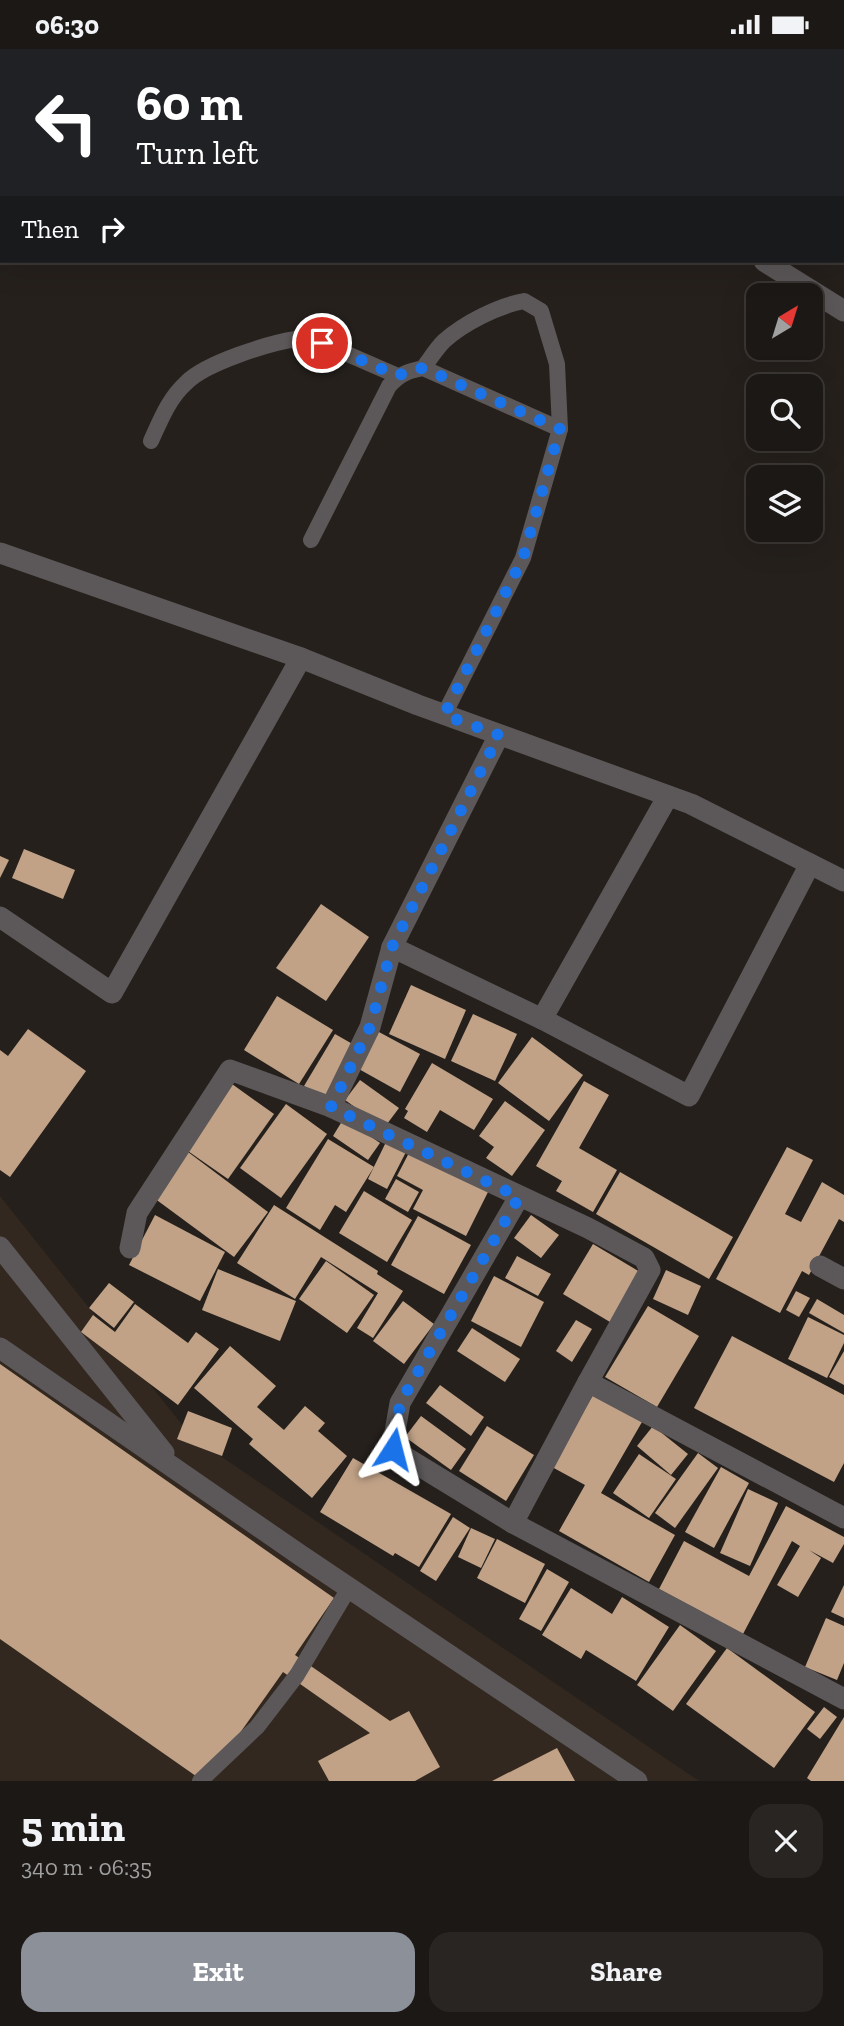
<!DOCTYPE html>
<meta charset="utf-8">
<style>
body{margin:0;font-family:"Zilla Slab",serif;background:#292522;color:#f1f3f6;height:100vh;display:flex;flex-direction:column;font-size:26px;white-space:nowrap}
*{box-sizing:border-box;margin:0}
p{font-size:23px;color:#a0a0a0}
.icon{flex:none;width:38px;height:38px;fill:none;stroke:currentColor;stroke-width:2;stroke-linecap:round;stroke-linejoin:round}
.map{position:relative;height:1732px;overflow:hidden}
.sheet{display:flex;flex-direction:column;background:#1c1815;flex:1}
.sheet>*{flex:none}
.guide{position:absolute;left:0px;top:0px;width:845px;height:214px;box-shadow:0 7px 28px #0002,0 0 0 2px #3a3734;background:#202124;color:#fff;overflow:hidden}
.needle{width:46px;rotate:38deg}
.fabs{position:absolute;left:746px;top:234px;display:grid;gap:14px}
.fabs a{display:grid;place-items:center;width:77px;height:77px;border-radius:14px;background:#1c1815;box-shadow:0 7px 28px #0002,0 0 0 2px #3a3734;font-size:35px}
.pin{position:absolute;display:grid;place-items:center;width:60px;height:60px;color:#fff;margin:-30px;border:4px solid #fff;border-radius:50%;box-shadow:0 2px 7px #0007}
.me{position:absolute;width:77px;margin:-38px;rotate:9deg;stroke-linejoin:round;filter:drop-shadow(0 0 5px #0008)}
.turn{display:flex;align-items:center;gap:24px;height:147px;padding:0 21px;font-size:32px}
.turn .icon{width:91px;height:91px;stroke-width:2.5}
.turn b{display:block;font-size:49px;line-height:60px}
.then{display:flex;align-items:center;height:66px;padding:0 21px;background:#0003;gap:14px;font-size:26px}
.round{display:grid;place-items:center;flex:none;width:74px;height:74px;border-radius:21px;background:#292522}
.summary{display:flex;align-items:center;justify-content:space-between;height:119px;padding:0 21px}
h1{font-size:42px;font-weight:700;line-height:52px}
.primary-button{display:flex;gap:14px;margin-top:auto;padding:14px 21px}
.primary-button a{flex:1;height:80px;border-radius:21px;background:#8c9099;color:#fff;font-size:28px;font-weight:700;line-height:80px;text-align:center}
.primary-button a+a{background:#292522;color:#f1f3f6}
.status{display:flex;justify-content:space-between;align-items:center;height:49px;padding:0 35px;background:#1c1815;direction:ltr}
.status svg{height:19px;fill:currentColor}
.map>svg:first-child{display:block}
</style>
<div class="status"><b>06:30</b><svg viewBox="0 0 49 12"><path d="M0 12V9h3v3zM5 12V6h3v6zM10 12V3h3v9zM15 12V0h3v12zM26 1h20v11H26zM47 4h2v5h-2z"/></svg></div>
<div class="map">
<svg width="844" height="1732" viewBox="0 0 844 1732">
<rect width="100%" height="100%" fill="#25201c"/>
<!-- built -->
<path fill="#32281f" d="M0,1147L191,1387L699,1732H0Z"/>
<!-- building -->
<g fill="#c1a287">
<path d="M24,800L75,821L63,850L12,829Z"/>
<path d="M0,807L9,811L0,829Z"/>
<path d="M321,855L369,888L326,952L276,919Z"/>
<path d="M411,936L466,961L445,1010L389,985Z"/>
<path d="M277,947L333,981L299,1035L244,1001Z"/>
<path d="M473,965L517,985L495,1032L451,1012Z"/>
<path d="M28,980L86,1022L10,1128L0,1121V1001L8,1007Z"/>
<path d="M377,982L420,1005L400,1043L357,1019Z"/>
<path d="M335,985L356,997L326,1050L304,1037Z"/>
<path d="M532,988L583,1026L549,1072L498,1034Z"/>
<path d="M432,1014L493,1050L474,1081L440,1061L427,1083L404,1069L408,1062L405,1060Z"/>
<path d="M360,1031L399,1059L384,1079L345,1051Z"/>
<path d="M584,1032L609,1046L579,1099L617,1121L593,1163L556,1142L562,1132L536,1117Z"/>
<path d="M232,1035L274,1065L228,1130L185,1100Z"/>
<path d="M505,1052L545,1081L512,1127L486,1109L494,1098L479,1087Z"/>
<path d="M286,1055L327,1085L281,1149L240,1119Z"/>
<path d="M344,1069L380,1094L368,1111L333,1087Z"/>
<path d="M328,1090L374,1118L346,1163L335,1156L320,1181L286,1159Z"/>
<path d="M387,1091L407,1101L387,1140L368,1130Z"/>
<path d="M787,1098L813,1111L785,1165L801,1173L822,1133L844,1146V1173L839,1170L809,1226L802,1222L780,1264L716,1230Z"/>
<path d="M411,1100L489,1141L466,1187L413,1160L423,1141L397,1127Z"/>
<path d="M188,1103L268,1163L234,1208L154,1149Z"/>
<path d="M620,1123L733,1188L709,1230L596,1165Z"/>
<path d="M396,1130L419,1143L408,1163L385,1150Z"/>
<path d="M364,1142L412,1171L387,1213L339,1184Z"/>
<path d="M274,1156L378,1222L377,1225L403,1242L373,1289L357,1279L378,1244L321,1208L295,1250L237,1214Z"/>
<path d="M155,1166L225,1203L200,1252L129,1216Z"/>
<path d="M531,1166L559,1186L541,1209L514,1189Z"/>
<path d="M418,1167L471,1196L444,1245L391,1216Z"/>
<path d="M593,1195L640,1223L610,1273L563,1245Z"/>
<path d="M517,1207L551,1225L538,1247L505,1229Z"/>
<path d="M326,1212L374,1246L347,1284L299,1250Z"/>
<path d="M218,1220L296,1252L280,1292L202,1261Z"/>
<path d="M666,1221L701,1237L688,1266L653,1250Z"/>
<path d="M494,1227L544,1253L521,1298L471,1272Z"/>
<path d="M109,1234L134,1253L114,1279L89,1259Z"/>
<path d="M796,1242L810,1249L799,1268L786,1261Z"/>
<path d="M817,1250L844,1266V1284L809,1264Z"/>
<path d="M403,1252L434,1275L404,1315L373,1292Z"/>
<path d="M135,1255L188,1294L196,1283L219,1300L178,1356L81,1283L93,1266L115,1283Z"/>
<path d="M648,1257L699,1287L657,1358L605,1328Z"/>
<path d="M808,1268L844,1286V1294L827,1329L788,1310Z"/>
<path d="M576,1271L592,1280L572,1313L556,1302Z"/>
<path d="M472,1279L520,1310L505,1333L457,1302Z"/>
<path d="M732,1287L844,1346V1414L834,1433L694,1359Z"/>
<path d="M230,1297L276,1337L257,1358L284,1381L305,1357L325,1374L318,1382L347,1407L312,1449L249,1395L253,1390L194,1339Z"/>
<path d="M844,1302V1336L829,1328Z"/>
<path d="M0,1315L334,1549L295,1606L390,1672L409,1662L440,1718L415,1732H329L318,1712L370,1684L283,1623L206,1732H203L0,1590Z"/>
<path d="M440,1336L484,1368L471,1387L426,1354Z"/>
<path d="M593,1346L642,1373L601,1444L675,1486L649,1533L559,1482L585,1436L552,1418Z"/>
<path d="M188,1362L232,1379L222,1407L177,1390Z"/>
<path d="M421,1367L466,1400L451,1421L405,1388Z"/>
<path d="M487,1377L534,1406L506,1452L459,1422Z"/>
<path d="M653,1377L688,1405L671,1426L637,1397Z"/>
<path d="M698,1404L718,1419L675,1479L655,1464Z"/>
<path d="M639,1405L676,1430L649,1469L613,1444Z"/>
<path d="M353,1409L451,1465L419,1518L395,1504L393,1507L320,1463Z"/>
<path d="M721,1418L749,1434L714,1499L685,1483Z"/>
<path d="M748,1440L778,1454L750,1517L720,1504Z"/>
<path d="M786,1457L844,1488V1495L833,1514L809,1501L821,1509L798,1548L777,1536L800,1497L792,1492L743,1585L659,1540L684,1492L749,1527Z"/>
<path d="M453,1468L470,1479L436,1532L420,1522Z"/>
<path d="M471,1479L495,1490L481,1519L458,1508Z"/>
<path d="M497,1490L545,1515L525,1554L477,1529Z"/>
<path d="M547,1520L569,1533L541,1582L519,1570Z"/>
<path d="M844,1536V1569L831,1563Z"/>
<path d="M571,1539L612,1565L622,1548L669,1578L636,1632L586,1601L581,1610L542,1586Z"/>
<path d="M826,1569L844,1577V1614L837,1631L805,1618Z"/>
<path d="M680,1576L716,1602L673,1662L637,1636Z"/>
<path d="M727,1599L815,1663L774,1719L686,1655Z"/>
<path d="M824,1658L837,1668L820,1690L807,1680Z"/>
<path d="M844,1668V1732H811L807,1729Z"/>
<path d="M557,1699L575,1732H492Z"/>
</g>
<g fill="none" stroke-linecap="round" stroke-linejoin="round">
<!-- lane -->
<g stroke="#5c5859" stroke-width="16">
<path d="M423,319C430,310 436,300 444,292C464,274 498,257 524,252L541,262L557,315L560,380L523,509L444,666"/>
<path d="M151,392C161,370 169,349 187,333C206,314 269,294 296,290C305,288 314,291 322,294L398,327"/>
<path d="M311,491L389,337C400,325 408,322 423,319L560,380"/>
<path d="M200,1732L257,1678L297,1626L349,1539"/>
</g>
<!-- street -->
<g stroke="#5c5859" stroke-width="21">
<path d="M348,0L352,2"/>
<path d="M432,2L433,0"/>
<path d="M764,212L844,262"/>
<path d="M0,504L301,609"/>
<path d="M0,868L112,944L301,609L418,656L691,755L844,832"/>
<path d="M392,898L542,970L689,1047L810,815"/>
<path d="M542,970L668,747"/>
<path d="M331,1058L370,978L392,898L499,686"/>
<path d="M0,1198L164,1404"/>
<path d="M130,1199L137,1164L230,1021L331,1058L588,1179L644,1209L650,1221L588,1333"/>
<path d="M820,1217L844,1230"/>
<path d="M0,1299L300,1506L637,1732"/>
<path d="M844,1469L588,1333L513,1474L844,1650"/>
<path d="M513,1474L392,1400L400,1354L519,1148"/>
</g>
</g>
<g fill="none" stroke-linecap="round" stroke-linejoin="round">
<!-- route -->
<path stroke="#1a73e8" stroke-width="12" stroke-dasharray="0 21.6" d="M322,294L398,327L408,321L423,319L560,380L523,509L444,666L499,686L392,898L370,978L331,1058L519,1148L400,1354L393,1400"/>
</g>
</svg>
<div class="fabs">
<a><svg class="needle" viewBox="-14 -14 28 28"><path d="M0-13l5 13h-10z" fill="#e53935"/><path d="M0 13l5-13h-10z" fill="#a0a0a0"/></svg></a>
<a><svg class="icon" aria-label="search" viewBox="0 0 24 24"><circle cx="10" cy="10" r="6"/><path d="M15 15l6 6"/></svg></a>
<a><svg class="icon" aria-label="layers" viewBox="0 0 24 24"><path d="M12 4l9 5-9 5-9-5zM3 14l9 5 9-5"/></svg></a>
</div>
<div class="pin" style="left:322px;top:294px;background:#d93025"><svg class="icon" aria-label="arrive" viewBox="0 0 24 24"><path d="M6 21V4h12l-3 4 3 4H6"/></svg></div>
<svg class="me" style="left:393px;top:1400px" viewBox="-20 -20 40 40"><path d="M0-17L14 15 0 8-14 15z" fill="#1a73e8" stroke="#fff" stroke-width="4"/></svg>
<div class="guide">
<div class="turn"><svg class="icon" aria-label="left" viewBox="0 0 24 24"><path d="M17 20v-9H6M10 6l-5 5 5 5"/></svg><div><b>60 m</b>Turn left</div></div>
<div class="then">Then<svg class="icon" aria-label="right" viewBox="0 0 24 24"><path d="M7 20v-9h11M14 6l5 5-5 5"/></svg></div>
</div>
</div>
<section class="sheet">
<div class="summary"><div><h1>5 min</h1><p>340 m · 06:35</p></div><a class="round"><svg class="icon" aria-label="close" viewBox="0 0 24 24"><path d="M6 6l12 12M18 6L6 18"/></svg></a></div>
<div class="primary-button"><a>Exit</a><a>Share</a></div>
</section>
